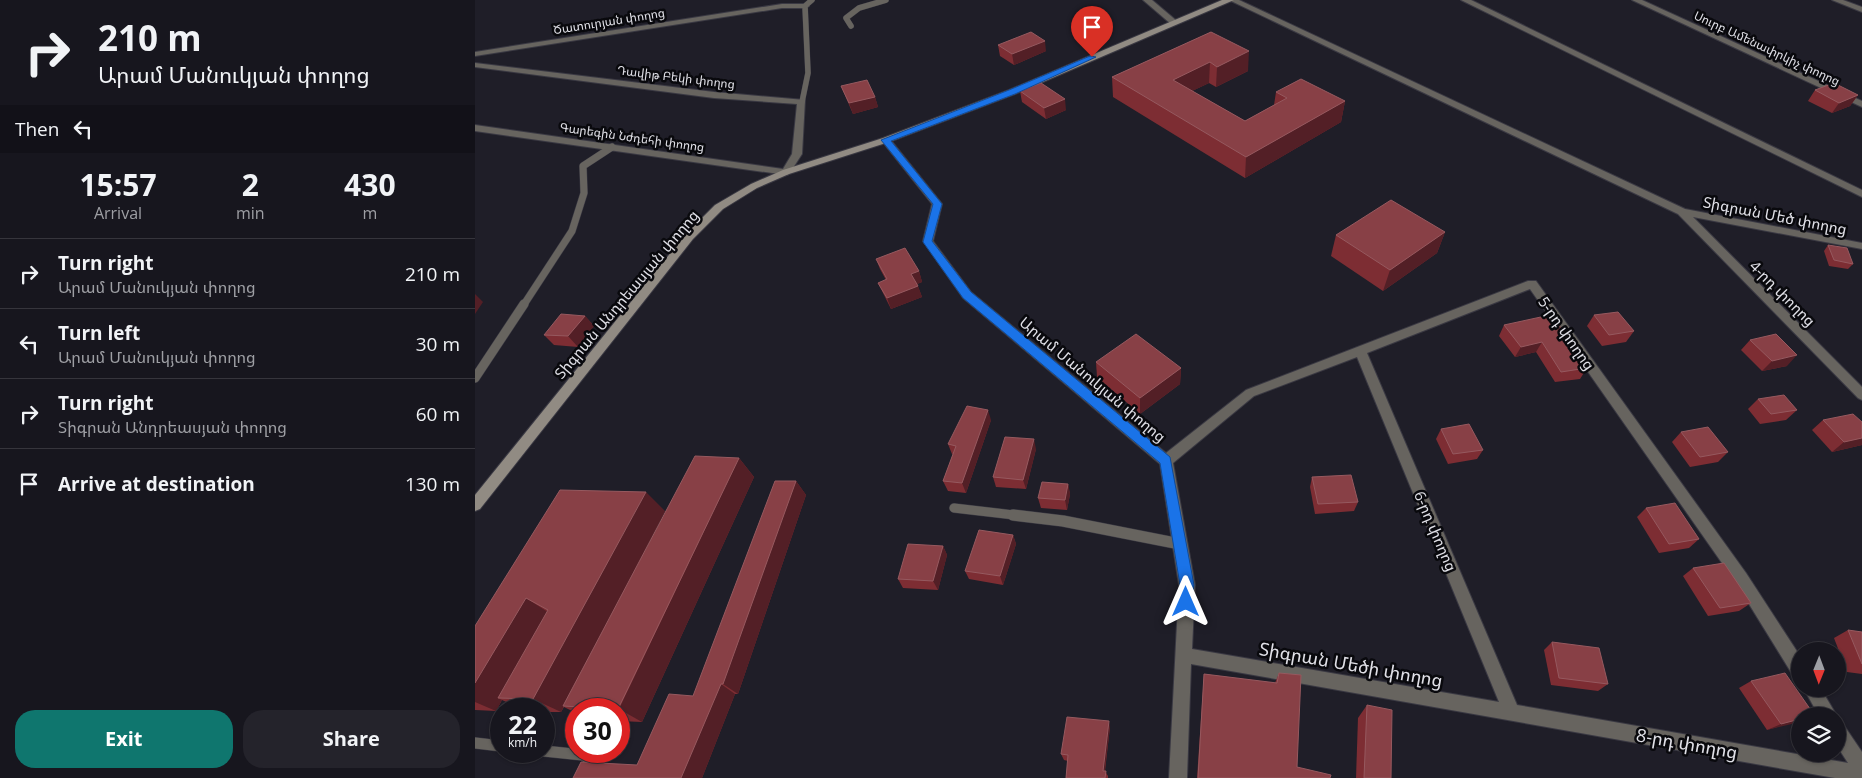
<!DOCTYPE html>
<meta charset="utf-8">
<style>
body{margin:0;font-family:"Open Sans","Noto Sans Armenian",sans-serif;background:#24232b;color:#f1f3f6;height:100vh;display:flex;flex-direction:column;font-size:19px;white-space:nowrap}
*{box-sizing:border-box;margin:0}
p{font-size:16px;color:#9e9fa4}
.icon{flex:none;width:28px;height:28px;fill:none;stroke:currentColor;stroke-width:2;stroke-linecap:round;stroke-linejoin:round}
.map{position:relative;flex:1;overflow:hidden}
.sheet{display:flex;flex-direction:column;background:#17161e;width:475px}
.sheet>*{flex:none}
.banner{background:#17161e;color:#f1f3f6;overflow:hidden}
.needle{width:32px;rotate:181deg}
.buttons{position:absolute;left:1316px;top:642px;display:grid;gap:10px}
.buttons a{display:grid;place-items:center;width:55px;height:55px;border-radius:50%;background:#17161e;box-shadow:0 1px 4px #0004,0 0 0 1px #36353c;font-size:25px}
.speed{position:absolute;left:15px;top:698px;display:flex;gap:10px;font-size:25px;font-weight:700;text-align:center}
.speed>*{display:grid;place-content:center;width:65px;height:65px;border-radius:50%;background:#17161e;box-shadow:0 1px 4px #0004,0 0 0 1px #36353c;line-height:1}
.speed small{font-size:12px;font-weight:400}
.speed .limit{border:8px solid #d22;background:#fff;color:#111}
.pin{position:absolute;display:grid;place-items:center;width:42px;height:42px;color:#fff;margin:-51px -21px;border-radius:50% 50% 50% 0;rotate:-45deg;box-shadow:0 0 5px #0007}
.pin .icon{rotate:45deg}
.me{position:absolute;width:55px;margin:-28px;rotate:0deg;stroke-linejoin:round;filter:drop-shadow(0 0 4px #0008)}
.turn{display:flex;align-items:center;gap:18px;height:105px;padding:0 15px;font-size:22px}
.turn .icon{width:65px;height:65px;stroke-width:2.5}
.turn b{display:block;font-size:35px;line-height:42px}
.then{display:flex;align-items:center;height:48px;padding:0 15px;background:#0003;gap:10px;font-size:19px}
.eta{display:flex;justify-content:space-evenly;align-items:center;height:85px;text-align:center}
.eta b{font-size:30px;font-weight:700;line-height:35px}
.action{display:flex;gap:10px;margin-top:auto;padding:10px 15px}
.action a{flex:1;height:58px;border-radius:20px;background:#0f766e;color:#fff;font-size:20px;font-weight:700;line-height:58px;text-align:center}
.action a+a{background:#24232b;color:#f1f3f6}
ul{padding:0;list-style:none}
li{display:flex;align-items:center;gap:15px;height:70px;padding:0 15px;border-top:1px solid #36353c}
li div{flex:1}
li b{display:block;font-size:19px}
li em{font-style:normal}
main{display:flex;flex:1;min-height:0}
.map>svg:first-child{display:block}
</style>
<main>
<section class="sheet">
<div class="banner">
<div class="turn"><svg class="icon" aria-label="right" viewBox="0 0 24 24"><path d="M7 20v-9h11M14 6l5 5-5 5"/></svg><div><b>210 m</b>Արամ Մանուկյան փողոց</div></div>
<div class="then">Then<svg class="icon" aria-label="left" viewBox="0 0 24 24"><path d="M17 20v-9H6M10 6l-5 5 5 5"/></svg></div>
</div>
<div class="eta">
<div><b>15:57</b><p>Arrival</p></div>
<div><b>2</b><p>min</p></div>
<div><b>430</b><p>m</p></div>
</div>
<ul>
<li><svg class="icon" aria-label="right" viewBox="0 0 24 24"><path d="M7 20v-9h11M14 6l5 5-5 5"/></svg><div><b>Turn right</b><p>Արամ Մանուկյան փողոց</p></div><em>210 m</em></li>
<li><svg class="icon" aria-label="left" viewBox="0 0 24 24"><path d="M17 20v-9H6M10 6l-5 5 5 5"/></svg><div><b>Turn left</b><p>Արամ Մանուկյան փողոց</p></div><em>30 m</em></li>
<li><svg class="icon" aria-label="right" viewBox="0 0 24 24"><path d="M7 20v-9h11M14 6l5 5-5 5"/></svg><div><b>Turn right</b><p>Տիգրան Անդրեասյան փողոց</p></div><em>60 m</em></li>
<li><svg class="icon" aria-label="arrive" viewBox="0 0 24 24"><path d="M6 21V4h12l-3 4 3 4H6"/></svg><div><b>Arrive at destination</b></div><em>130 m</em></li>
</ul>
<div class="action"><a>Exit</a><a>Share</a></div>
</section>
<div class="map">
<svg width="1387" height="778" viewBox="0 0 1387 778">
<rect width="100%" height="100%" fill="#1f1e28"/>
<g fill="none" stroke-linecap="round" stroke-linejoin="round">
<defs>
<g id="service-far3">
<path d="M376,26L371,18L384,8L411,0"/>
<path d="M327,102L333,73L330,6L337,0"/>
</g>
<path id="service-far2" d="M48,306L97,231L109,193L108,166L137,147"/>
<g id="service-far1">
<path d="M0,378L49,304"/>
<path d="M479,508L548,516"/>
</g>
<g id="service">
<path d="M538,515L588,521L705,544"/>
<path d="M0,743L26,746"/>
<path d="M69,751L117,756L105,778"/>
</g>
<g id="minor">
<path d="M668,0H677L703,22L696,24Z"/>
<path d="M754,0H764L1210,209L1387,243V249L1218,217L1387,387V400L1383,398L1203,214Z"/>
<path d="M986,0H996L1387,190V197Z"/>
<path d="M1157,0H1167L1387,101V107Z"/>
<path d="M1357,0H1368L1387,7V12Z"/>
<path d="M307,4H330L334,6L330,8H307L0,56V52Z"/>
<path d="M0,63L239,92L330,100L327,154L314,174L311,175L0,131V125L308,169L317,154L322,104L239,98L0,67Z"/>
<path d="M411,137L414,138L467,204L458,241L496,292L691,453L771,390L1053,281H1061L1271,573L1325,656V679L1319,677L1261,583L1055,289L892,353L1042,705L1373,763L1362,746V722L1368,724L1387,752V778H1360L716,664L712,778H694L704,585L685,464L488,298L448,241L457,204L406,140ZM882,357L1024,702L717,649L720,585L698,463L779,396Z"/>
<path d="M1329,689H1346L1362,716H1344Z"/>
</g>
<path id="secondary" d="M747,0H759L540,94L414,142L314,174L282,188L248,209L218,239L5,509L0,511V495L210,235L240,205L276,184L308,170L408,138L534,90Z"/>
</defs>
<!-- service-far3 casing -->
<use href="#service-far3" stroke="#3a3943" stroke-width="6"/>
<!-- service-far2 casing -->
<use href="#service-far2" stroke="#3a3943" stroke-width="8"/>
<!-- service-far1 casing -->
<use href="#service-far1" stroke="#3a3943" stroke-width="10"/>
<!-- service casing -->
<use href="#service" stroke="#3a3943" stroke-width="12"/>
<!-- minor casing -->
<use href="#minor" stroke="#3a3943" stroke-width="2"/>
<!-- secondary casing -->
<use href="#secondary" stroke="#3a3943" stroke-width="2"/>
<!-- service-far3 -->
<use href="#service-far3" stroke="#67645f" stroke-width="5.5"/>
<!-- service-far2 -->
<use href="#service-far2" stroke="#67645f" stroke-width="7"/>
<!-- service-far1 -->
<use href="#service-far1" stroke="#67645f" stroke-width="9"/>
<!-- service -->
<use href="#service" stroke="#67645f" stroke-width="11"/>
<!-- minor -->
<use href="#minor" fill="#67645f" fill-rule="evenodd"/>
<!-- secondary -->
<use href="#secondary" fill="#918b83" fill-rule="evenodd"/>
</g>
<!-- wall -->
<g fill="#7d2d33">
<path d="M736,32L773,71L741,87L734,83L717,91L770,121L799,105L801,92L870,101L866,122L770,178L638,97L637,77Z"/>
<path d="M523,45L571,51L539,65L525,56Z"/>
<path d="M366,86L400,97L403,107L378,114Z"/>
<path d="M1340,90L1383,95L1375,106L1357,113L1333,101Z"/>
<path d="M545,91L591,110L571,119L547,102Z"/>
<path d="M970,232L962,253L908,291L856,256L861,235Z"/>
<path d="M1353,245L1378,264L1373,269L1354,266L1349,251Z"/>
<path d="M401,259L444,271L447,282L442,284L447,297L416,309L403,283L411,280L405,269Z"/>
<path d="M1119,315L1159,331L1151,342L1127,346L1112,326Z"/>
<path d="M110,316L119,326L103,347L79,345L69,335Z"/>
<path d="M1029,325L1092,338L1112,368L1105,379L1080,382L1061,352L1040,357L1024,336Z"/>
<path d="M1275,340L1312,366L1287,371L1266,350Z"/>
<path d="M621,362L706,368L705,384L665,414L622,377Z"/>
<path d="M1283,399L1322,410L1311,420L1285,424L1273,409Z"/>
<path d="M516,420L491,493L473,491L468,481L478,454H477L473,444Z"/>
<path d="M1348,420L1387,422V445L1357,452L1337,430Z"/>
<path d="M966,429L1008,450L1002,459L973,464L961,439Z"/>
<path d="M1206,432L1253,452L1243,462L1215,467L1197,442Z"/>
<path d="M561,449L551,489L521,487L518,477Z"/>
<path d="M264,458L279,477L167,722L144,721V709H101V713L89,707L86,712H69V709H46L27,700L21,711L0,710V626L190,511L130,627Z"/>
<path d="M837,477L883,502L879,511L840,514L835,487Z"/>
<path d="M321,481L331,495L263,694H260L227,778H98L162,765L218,696Z"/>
<path d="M593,484L595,494L592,510L566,508L563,498Z"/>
<path d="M1171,508L1224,539L1214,548L1184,553L1162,517Z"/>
<path d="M538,535L541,544L528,585L494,579L490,571Z"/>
<path d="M468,546L472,555L463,590L428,588L423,579Z"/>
<path d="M1218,568L1276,603L1264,611L1233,616L1208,576Z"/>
<path d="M1373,630L1387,632V674L1372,672L1359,638Z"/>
<path d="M1077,642L1133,684L1123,691L1076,685L1069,650Z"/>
<path d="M804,673L822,767L855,778H722L729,674L800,683Z"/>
<path d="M1276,681L1340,716L1292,730L1264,688Z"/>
<path d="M892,705L916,778H881L883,718Z"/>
<path d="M635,727L630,771L633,776V778H591L593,761L589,760L586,754Z"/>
</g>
<!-- shaded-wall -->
<g fill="#531f26">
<path d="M570,41L571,51L539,65L537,54Z"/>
<path d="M774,51L773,71L741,87L742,67Z"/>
<path d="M735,62L734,83L698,100V80Z"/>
<path d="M1383,95L1375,106L1357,113L1364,103Z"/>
<path d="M400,97L403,107L378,114L374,103Z"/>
<path d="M590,99L591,110L571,119L569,108Z"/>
<path d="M870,101L866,122L770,178L771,157Z"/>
<path d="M970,232L962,253L908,291L915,270Z"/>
<path d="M444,271L447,282L440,285L436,274Z"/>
<path d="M443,286L447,297L416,309L412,298Z"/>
<path d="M0,294L8,302L0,314Z"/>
<path d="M110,316L119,326L103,347L93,336Z"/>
<path d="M1067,342L1061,352L1040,357L1046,347Z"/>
<path d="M1322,355L1312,366L1287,371L1297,361Z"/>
<path d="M706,368L705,384L665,414V398Z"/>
<path d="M513,410L516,420L491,493L487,483Z"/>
<path d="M1387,438V445L1357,452L1369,442Z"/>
<path d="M559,439L561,449L551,489L548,480Z"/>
<path d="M264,458L279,477L167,722L144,709Z"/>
<path d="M321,481L331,495L263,694L248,684Z"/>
<path d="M593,484L595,494L592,510L590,500Z"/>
<path d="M171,492L190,511L86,712L58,699Z"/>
<path d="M538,535L541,544L528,585L525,576Z"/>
<path d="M468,546L472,555L463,590L458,581Z"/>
<path d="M51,598L76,614L23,698L27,700L21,711L0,702V683Z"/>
<path d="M246,684L260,694L227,778H206Z"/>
<path d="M1325,719V722L1292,730L1306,724Z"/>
<path d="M634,721L635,727L629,776L628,771Z"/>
</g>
<!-- building -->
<g fill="#884046" stroke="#96595f">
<path d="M556,32L570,41L537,54L523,45Z"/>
<path d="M736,32L774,51L742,67L735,62L698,80L770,121L812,98L801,92L826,79L870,101L771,157L637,77Z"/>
<path d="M392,80L400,97L374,103L366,86Z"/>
<path d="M566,83L590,99L569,108L545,91Z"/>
<path d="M1359,83L1383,95L1364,103L1340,90Z"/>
<path d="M916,200L970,232L915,270L861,235Z"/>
<path d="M1353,245L1372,248L1378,264L1359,260Z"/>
<path d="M430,248L444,271L436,274L443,286L412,298L403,283L412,279L401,259Z"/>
<path d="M1143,312L1159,331L1134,335L1119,315Z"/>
<path d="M86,314L110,316L93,336L69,335Z"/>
<path d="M1075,315L1093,336H1090L1112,368L1086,372L1067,342L1046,347L1029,325Z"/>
<path d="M661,334L706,368L665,398L621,362Z"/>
<path d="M1301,334L1322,355L1297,361L1275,340Z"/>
<path d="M1309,395L1322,410L1296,414L1283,399Z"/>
<path d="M492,406L513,410L487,483L468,481L481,446L473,444Z"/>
<path d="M1378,414L1387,422V438L1369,442L1348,420Z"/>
<path d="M994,424L1008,450L978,454L966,429Z"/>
<path d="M1233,427L1253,452L1225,457L1206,432Z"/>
<path d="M530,437L559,439L548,480L518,477Z"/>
<path d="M220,456L264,458L143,709L88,706Z"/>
<path d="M876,475L883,502L843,504L837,477Z"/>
<path d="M300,481H321L248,684H246L206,778H98L106,762L162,765L194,694L218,696Z"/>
<path d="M567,482L593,484L590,500L563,498Z"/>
<path d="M85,490L171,492L58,699L23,698L73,610L51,598L0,683V626Z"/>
<path d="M1200,503L1224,539L1194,544L1171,508Z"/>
<path d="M504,530L538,535L525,576L490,571Z"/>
<path d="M433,544L468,546L458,581L423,579Z"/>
<path d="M1249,563L1276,603L1245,608L1218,568Z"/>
<path d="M1373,630L1387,632V664Z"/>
<path d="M1077,642L1124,648L1133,684L1084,678Z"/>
<path d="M804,673L826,675L822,767L856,775L855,778H723L729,674L802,683Z"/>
<path d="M1310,673L1340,716H1325V719L1306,724L1276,681Z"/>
<path d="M892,705L917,710L916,778H889Z"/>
<path d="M592,717L634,721L628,771H631L630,778H591L593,755L586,754Z"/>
</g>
<!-- route -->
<path fill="#1a73e8" stroke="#114b97" d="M615,56L621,57L540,94L416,141L467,204L457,241L496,292L695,457L719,585L716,607L711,609L706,607L704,602L705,585L685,463L488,298L448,242L458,204L406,140L534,90Z"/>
<g text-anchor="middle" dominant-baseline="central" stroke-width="5" stroke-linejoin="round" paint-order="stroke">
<!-- far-street labels -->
<g font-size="12" fill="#e0e0e7" stroke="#09090d">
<text transform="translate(134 21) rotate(-9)">Ծատուրյան փողոց</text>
<text transform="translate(1292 48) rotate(25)">Սուրբ Ամենափրկիչ փողոց</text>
<text transform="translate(201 77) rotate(7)">Դավիթ Բեկի փողոց</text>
<text transform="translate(157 137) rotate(8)">Գարեգին Նժդեհի փողոց</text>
</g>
<!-- street labels -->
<g font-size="15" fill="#e0e0e7" stroke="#09090d">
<text transform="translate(1300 215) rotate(11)">Տիգրան Մեծ փողոց</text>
<text transform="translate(1308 293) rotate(45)">4-րդ փողոց</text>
<text transform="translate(151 294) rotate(-50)">Տիգրան Անդրեասյան փողոց</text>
<text transform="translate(1092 333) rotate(55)">5-րդ փողոց</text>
<text transform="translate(618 379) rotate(40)">Արամ Մանուկյան փողոց</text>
<text transform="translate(961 531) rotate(67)">6-րդ փողոց</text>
</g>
<!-- near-street labels -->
<g font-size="18" fill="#e0e0e7" stroke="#09090d">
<text transform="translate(876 664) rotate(10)">Տիգրան Մեծի փողոց</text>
<text transform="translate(1212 743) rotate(10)">8-րդ փողոց</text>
</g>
</g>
</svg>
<div class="buttons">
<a><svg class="needle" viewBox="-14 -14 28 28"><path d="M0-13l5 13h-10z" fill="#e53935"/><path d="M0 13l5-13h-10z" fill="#9e9fa4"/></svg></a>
<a><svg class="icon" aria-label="layers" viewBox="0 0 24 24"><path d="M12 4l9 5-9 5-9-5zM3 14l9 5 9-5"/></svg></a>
</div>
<div class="speed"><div>22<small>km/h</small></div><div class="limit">30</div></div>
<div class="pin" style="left:617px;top:57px;background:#d93025"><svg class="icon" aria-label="arrive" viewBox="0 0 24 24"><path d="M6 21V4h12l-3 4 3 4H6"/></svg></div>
<svg class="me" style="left:711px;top:602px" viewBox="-20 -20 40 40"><path d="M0-17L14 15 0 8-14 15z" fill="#1a73e8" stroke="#fff" stroke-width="4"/></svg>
</div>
</main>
